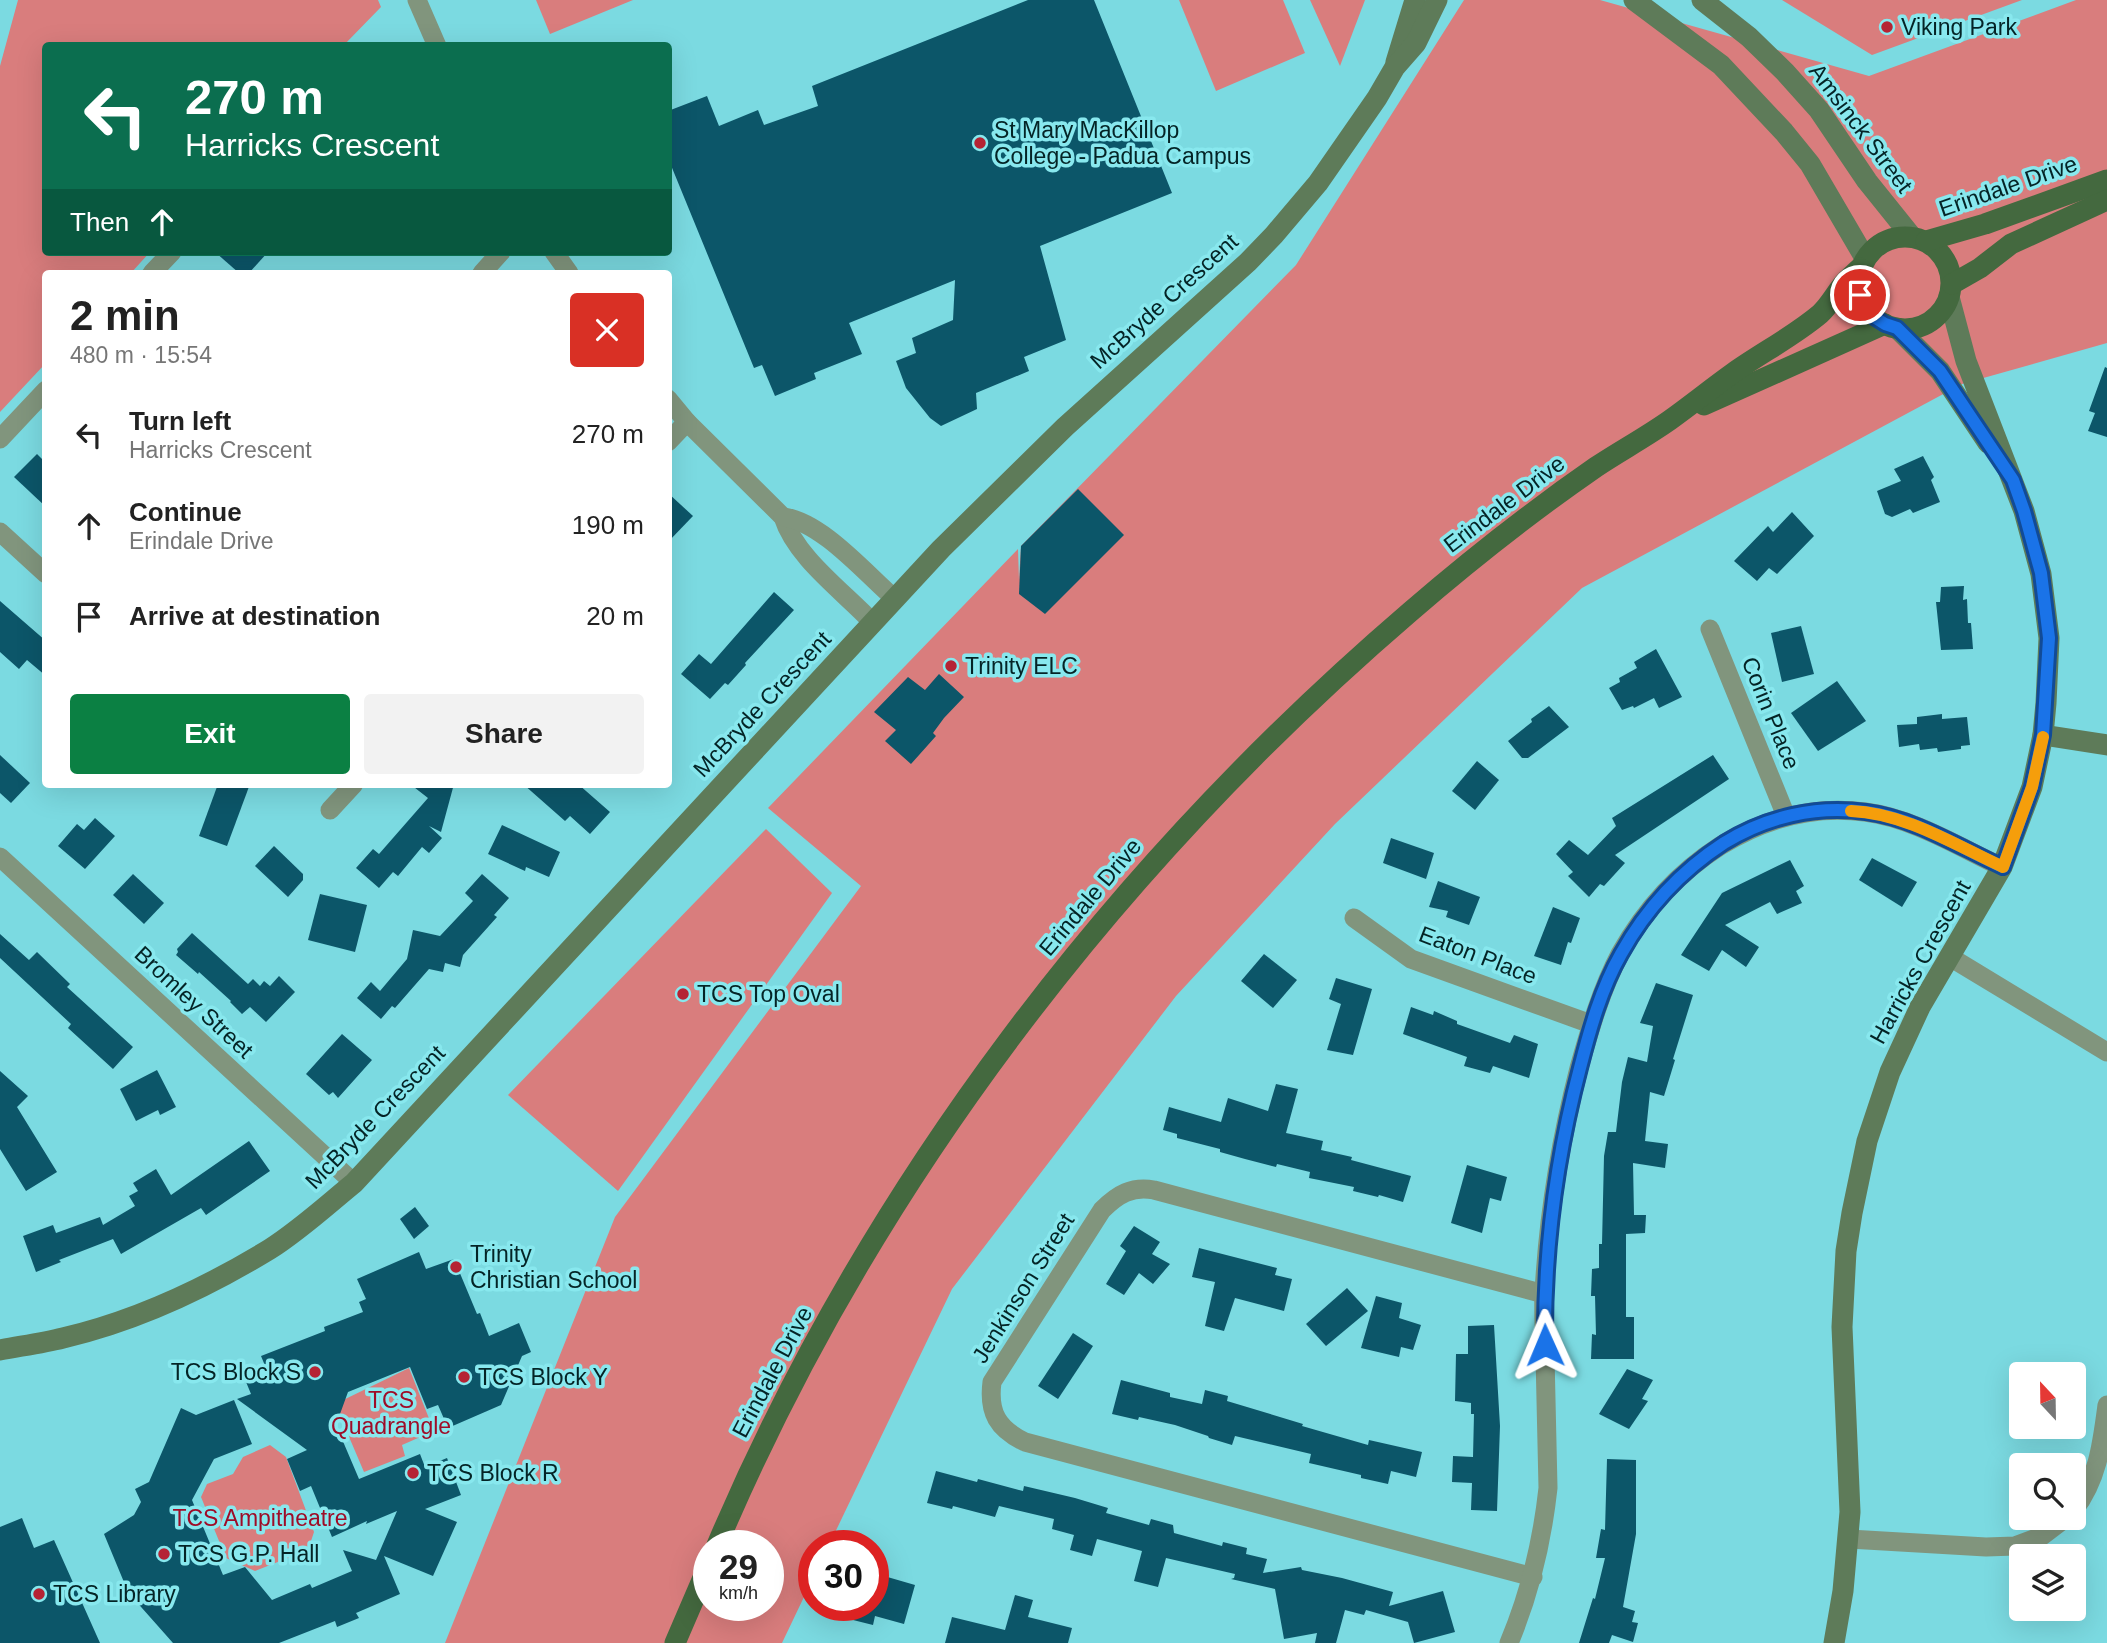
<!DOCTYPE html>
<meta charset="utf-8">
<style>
body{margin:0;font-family:Helvetica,sans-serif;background:#f2f2f2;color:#222;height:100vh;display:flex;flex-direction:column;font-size:26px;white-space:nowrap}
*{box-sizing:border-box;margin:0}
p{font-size:23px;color:#767676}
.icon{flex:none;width:38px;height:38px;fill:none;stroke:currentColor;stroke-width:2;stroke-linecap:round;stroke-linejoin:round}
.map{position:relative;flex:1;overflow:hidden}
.side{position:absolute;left:42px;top:270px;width:630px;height:518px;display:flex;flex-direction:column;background:#fff;border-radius:7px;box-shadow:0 7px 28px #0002}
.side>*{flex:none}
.hud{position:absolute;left:42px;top:42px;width:630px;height:214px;border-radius:7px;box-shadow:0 7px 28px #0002;background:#0b6e4f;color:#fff;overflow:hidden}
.needle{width:46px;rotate:338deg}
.controls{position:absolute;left:2009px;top:1362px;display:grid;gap:14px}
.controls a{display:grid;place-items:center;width:77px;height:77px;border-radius:7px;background:#fff;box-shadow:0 7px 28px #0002;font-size:35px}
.speed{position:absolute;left:693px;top:1530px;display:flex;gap:14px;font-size:35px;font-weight:700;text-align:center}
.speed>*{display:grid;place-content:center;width:91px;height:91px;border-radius:50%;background:#fff;box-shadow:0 7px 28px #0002;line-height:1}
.speed small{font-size:18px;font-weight:400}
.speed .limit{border:10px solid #d22;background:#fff;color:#111}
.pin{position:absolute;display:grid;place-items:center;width:60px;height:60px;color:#fff;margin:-30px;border:4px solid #fff;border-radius:50%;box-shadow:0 2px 7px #0007}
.me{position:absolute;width:77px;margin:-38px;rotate:359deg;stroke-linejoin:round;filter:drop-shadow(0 0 5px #0008)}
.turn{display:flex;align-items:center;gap:24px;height:147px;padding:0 28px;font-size:32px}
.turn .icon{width:91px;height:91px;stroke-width:2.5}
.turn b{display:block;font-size:49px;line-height:60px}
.then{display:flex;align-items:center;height:66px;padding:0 28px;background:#0003;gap:14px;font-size:26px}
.round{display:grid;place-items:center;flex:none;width:74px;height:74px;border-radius:7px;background:#f2f2f2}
.overview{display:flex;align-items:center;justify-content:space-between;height:119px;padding:0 28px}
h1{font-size:42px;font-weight:800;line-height:52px}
.cta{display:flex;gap:14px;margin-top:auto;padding:14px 28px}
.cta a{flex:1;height:80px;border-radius:7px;background:#0b8043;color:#fff;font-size:28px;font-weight:800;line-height:80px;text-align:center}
.cta a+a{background:#f2f2f2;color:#222}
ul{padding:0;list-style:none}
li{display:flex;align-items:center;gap:21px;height:91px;padding:0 28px}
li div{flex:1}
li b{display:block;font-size:26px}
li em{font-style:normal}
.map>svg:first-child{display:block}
</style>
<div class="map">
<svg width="2107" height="1643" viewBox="0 0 2107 1643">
<rect width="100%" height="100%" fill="#7bdae1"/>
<!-- green -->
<g fill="#d97d7d" fill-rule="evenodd">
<path d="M18,0H378L381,7L344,45L46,46V252H150L131,273H46L45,364L0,412V66Z"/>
<path d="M536,0H633L550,34Z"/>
<path d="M1179,0H1283L1305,53L1216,91Z"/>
<path d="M1310,0H1365L1340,66Z"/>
<path d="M1464,0H1600L1869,76L2076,0H2107V343L1962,384L1582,588L1335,824L1176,996L952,1289L829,1545H814V1576L782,1643H445L615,1217L861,886L768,808L1018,549L1019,580L1021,546L1296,265ZM709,1545H768V1605H709Z"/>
<path d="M1782,0H2022L1872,55Z"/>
<path d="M766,829L832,893L618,1191L508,1095Z"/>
<path d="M409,1368L434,1431L402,1445L405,1456L364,1472L335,1404Z"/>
<path d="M270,1445L286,1457L314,1532L308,1550L255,1571L226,1558L201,1497L207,1484L233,1474L243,1457Z"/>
</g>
<!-- building -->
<g fill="#0c5669">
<path d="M1028,0H1094L1172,193L1040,246L1066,340L1024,357L1029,371L976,393L977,409L941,426L930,418L906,388L896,361L916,353L912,338L953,320L955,280L849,323L862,354L814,373L816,379L775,396L762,365L754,368L668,158V111L707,96L719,126L758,110L764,125L818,106L812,86Z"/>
<path d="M215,252H268L249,273H239Z"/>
<path d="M2105,367L2107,368V437L2088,431L2095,413L2089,411Z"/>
<path d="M37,454L46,463V507L14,477Z"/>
<path d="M1923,456L1934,477L1931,480L1940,502L1913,513L1910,509L1892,517L1885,514L1877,491L1901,481L1894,469Z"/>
<path d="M1078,489L1124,535L1045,614L1019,594L1021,546Z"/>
<path d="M668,493L693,516L668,542Z"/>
<path d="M1792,512L1814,536L1777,574L1769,568L1757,581L1734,561L1768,526L1773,532Z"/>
<path d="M1964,586L1963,600L1967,599L1968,623H1971L1973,649L1941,650L1936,602H1940L1941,587Z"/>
<path d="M774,592L794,610L745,663L746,665L728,685L725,683L710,699L681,674L699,654L711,664Z"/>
<path d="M0,601L46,641V676L27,660L19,669L0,652Z"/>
<path d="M1801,626L1814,674L1782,682L1771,633Z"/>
<path d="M1656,649L1682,697L1659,708L1654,698L1634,708L1633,706L1622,710L1609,688L1620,682L1619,678L1637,668L1634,662Z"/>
<path d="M939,674L964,697L944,718L933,733L936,736L911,764L885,741L896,730L874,712L908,677L925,690Z"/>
<path d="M1837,681L1866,721L1818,751L1791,713Z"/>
<path d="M1549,706L1569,727L1528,758H1522L1508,741L1532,722L1531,719Z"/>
<path d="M1942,714V719L1967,717L1970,745L1961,746V749L1938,752L1937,748L1920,750L1919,744L1899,747L1897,725L1917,724V717Z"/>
<path d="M0,755L30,783L11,803L0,793Z"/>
<path d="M1713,755L1729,779L1615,855L1625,863L1604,886L1600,884L1589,897L1568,876L1573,872L1556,854L1569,840L1588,855L1616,826L1612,818Z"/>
<path d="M1477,761L1499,780L1475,810L1452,791Z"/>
<path d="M218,784H250L227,846L199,836Z"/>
<path d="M410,784H454L441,832L429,826L442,838L429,853L422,847L398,876L393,872L379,888L356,868L373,849L379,854L428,798Z"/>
<path d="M523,784H578L610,812L590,834L570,816L565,821Z"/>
<path d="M95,818L115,836L85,869L58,846L77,824L84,830Z"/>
<path d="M502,825L560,852L549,877L526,867L525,871L488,854Z"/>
<path d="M1391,838L1434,853L1426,879L1383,863Z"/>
<path d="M274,846L303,874V880L288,897L255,866Z"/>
<path d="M1872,858L1917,882L1902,907L1859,880Z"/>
<path d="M1790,860L1804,886L1796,891L1802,903L1777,914L1770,902L1725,925L1759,947L1746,967L1722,950L1709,971L1681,955L1722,893Z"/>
<path d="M133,874L164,903L144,924L113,895Z"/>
<path d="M482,874L509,898L494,915L497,917L463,955L460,967L445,963L443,972L429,969L395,1008L392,1006L381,1019L357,998L371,982L380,991L407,959L413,930L440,936L473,901L465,893Z"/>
<path d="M1438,881L1480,897L1469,925L1446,917L1448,911L1429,907Z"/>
<path d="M320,894L367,905L355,952L308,940Z"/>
<path d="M1553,907L1580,918L1571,943L1568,942L1561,965L1534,956Z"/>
<path d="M192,933L248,984L253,979L260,986L264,981L270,986L279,976L295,992L266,1022L250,1007L242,1014L230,1002L231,1001L199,972L198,974L176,955L178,952L177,949Z"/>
<path d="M0,934L29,960L37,952L70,984L67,987L133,1047L113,1069L68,1028L71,1024L0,958Z"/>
<path d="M1264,954L1297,980L1273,1008L1241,981Z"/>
<path d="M1336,978L1372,989L1353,1055L1327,1050L1341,1004L1329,999Z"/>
<path d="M1656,983L1693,995L1673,1059L1675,1060L1664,1096L1650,1092L1645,1141L1668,1144L1665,1168L1633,1163L1634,1215H1646L1645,1233L1626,1234V1317H1634V1359H1591L1592,1334L1596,1335L1595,1296H1591L1592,1269L1599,1268V1244H1602L1604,1156L1608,1132H1616L1622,1082L1628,1057L1647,1062L1653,1026L1640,1023Z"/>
<path d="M1411,1007L1433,1015L1434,1011L1457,1021V1024L1510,1043L1514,1035L1538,1044L1529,1078L1493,1066L1490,1073L1464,1066L1467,1057L1403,1034Z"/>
<path d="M342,1034L372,1060L338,1098L333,1092L329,1095L306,1074Z"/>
<path d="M157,1070L176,1107L160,1115L158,1110L136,1121L120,1089Z"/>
<path d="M0,1071L28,1096L17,1107L57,1172L26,1191L0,1149Z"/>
<path d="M1276,1084L1298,1089L1286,1133L1323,1141L1321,1150L1352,1157L1351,1160L1411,1176L1403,1202L1379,1195L1378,1197L1353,1191L1354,1187L1309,1178L1310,1172L1277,1164L1276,1167L1245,1159L1220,1152V1149L1177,1138V1134L1163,1130L1169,1107L1221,1122L1228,1098L1268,1111Z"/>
<path d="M249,1141L270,1171L206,1215L201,1208L121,1254L113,1239L59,1260L61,1262L36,1272L23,1236L53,1225L56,1233L100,1217L103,1225L135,1206L129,1196L138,1191L133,1183L156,1169L171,1195Z"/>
<path d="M1467,1165L1507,1177L1501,1201L1490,1198L1482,1233L1451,1223Z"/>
<path d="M415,1207L429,1226L414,1239L400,1219Z"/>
<path d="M1134,1226L1160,1242L1152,1254L1170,1264L1153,1284L1139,1273L1124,1295L1106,1284L1126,1251L1120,1246Z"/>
<path d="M1199,1248L1277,1268L1275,1275L1292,1279L1284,1311L1235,1298L1224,1331L1205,1326L1215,1282L1192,1277Z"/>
<path d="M419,1252L426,1269L454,1259L477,1314L480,1313L489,1336L519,1323L531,1352L522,1356L501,1405L448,1428L438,1405L427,1409L410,1367L348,1392L336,1425L359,1479L420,1454L425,1467L447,1458L461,1495L425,1509L457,1522L433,1576L384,1556L400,1594L356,1613L359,1618L337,1627L335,1621L279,1643H173L134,1599L129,1586L126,1587L104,1534L134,1515L141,1502L135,1489L149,1482L181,1408L196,1415L234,1400L252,1444L214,1459L192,1500L223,1575L245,1567L272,1600L310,1584L312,1588L352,1571L343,1550L376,1560L397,1511L366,1524L367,1521L332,1537L311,1486L300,1491L287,1459L307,1450L237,1399L251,1394L244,1377L266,1368L261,1356L325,1331L324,1327L363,1312L359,1302L366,1299L357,1279Z"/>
<path d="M1347,1288L1368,1311L1326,1346L1306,1324Z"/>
<path d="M1376,1296L1402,1303L1399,1318L1421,1325L1413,1350L1401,1347L1399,1357L1361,1348Z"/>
<path d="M1494,1325L1500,1426L1497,1511L1471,1510L1472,1483L1452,1482L1453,1456L1473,1457L1474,1414H1471V1403L1455,1401L1456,1354H1468V1326Z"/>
<path d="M1073,1333L1093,1346L1058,1399L1038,1386Z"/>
<path d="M1627,1369L1653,1380L1642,1399L1648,1401L1629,1429L1599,1414Z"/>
<path d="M1121,1380L1170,1393V1397L1202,1404L1205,1390L1228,1396L1227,1401L1303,1424L1302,1426L1368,1445L1369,1440L1422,1452L1416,1477L1391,1471L1388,1484L1361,1478V1475L1309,1463L1311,1454L1235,1436L1232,1445L1209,1438L1208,1436L1175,1425L1139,1417L1138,1420L1112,1414Z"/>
<path d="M1607,1459L1636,1460V1534L1623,1607L1635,1611L1632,1622L1638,1623L1633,1642L1612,1635L1609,1643H1579L1593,1598L1595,1599L1605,1558H1596L1601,1529L1605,1530Z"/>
<path d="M936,1471L977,1482L978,1479L1023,1491L1024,1486L1075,1498L1108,1508L1106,1513L1149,1525L1151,1519L1173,1525L1174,1533L1222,1546L1223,1542L1247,1548L1246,1554L1267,1559L1263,1573L1301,1567L1302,1570L1342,1578L1393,1592L1389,1606L1443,1591L1455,1632L1414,1643L1408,1622L1366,1610L1364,1615L1345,1610L1336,1643H1315L1317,1633L1284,1639L1275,1589L1231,1579L1234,1578L1235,1574L1166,1558L1158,1587L1134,1581L1142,1551L1097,1539L1092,1556L1070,1550L1074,1535L1052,1529L1054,1519L999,1506L995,1517L953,1506L952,1509L927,1503Z"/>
<path d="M22,1518L34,1548L54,1540L100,1643H0V1527Z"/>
<path d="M884,1576L915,1585L904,1624L875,1616L873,1625L849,1619L853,1605H873V1581L882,1583Z"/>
<path d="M1015,1595L1033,1600L1028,1617L1072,1628L1068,1643H945L952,1617L1005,1630Z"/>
</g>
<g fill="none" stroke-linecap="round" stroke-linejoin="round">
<!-- street -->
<g stroke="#81957d" stroke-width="19">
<path d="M417,0L437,46"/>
<path d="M554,252L569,273"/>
<path d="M152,273L172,252"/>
<path d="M482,273L501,252"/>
<path d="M668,399L687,422L783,517C796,558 843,591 873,623"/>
<path d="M0,439L46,390"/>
<path d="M668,442L687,422"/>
<path d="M783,517C821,521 866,574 895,599"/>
<path d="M0,532L46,574"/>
<path d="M1710,629L1786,816"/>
<path d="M330,810L354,784"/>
<path d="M0,857L354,1183"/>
<path d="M1354,918L1411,959L1591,1024"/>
<path d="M1950,957L2107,1052"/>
<path d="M2074,1510C2098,1479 2102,1443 2107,1405"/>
<path d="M1849,1539L1986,1547L2015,1546L2042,1536L2067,1517"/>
<path d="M1533,1577L1025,1442C998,1429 988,1413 992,1382L1102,1210C1118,1194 1132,1186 1154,1190L1544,1294"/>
<path d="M1509,1643C1530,1593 1542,1543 1548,1488C1547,1444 1546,1400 1545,1356C1545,1335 1543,1314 1544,1293C1548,1217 1560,1142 1579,1068C1590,1029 1601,990 1620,954C1644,911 1678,873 1720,846C1764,819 1813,805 1865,812C1913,818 1959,847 2002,867"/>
</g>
<!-- secondary -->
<g stroke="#5e7b59" stroke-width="21">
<path d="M1634,0L1721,65L1784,132L1810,164L1865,258"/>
<path d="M1702,0L1749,37L1785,72L1819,110L1867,181L1912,237"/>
<path d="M1396,62L1415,0"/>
<path d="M1897,328L1940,371L1988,443"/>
<path d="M2043,735L2107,745"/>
<path d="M0,1350C21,1346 43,1343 63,1338C136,1321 206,1288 270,1249C300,1230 327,1205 354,1183L941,549L1065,427L1248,262L1274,235L1318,183L1377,98L1395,67L1416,43L1437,0"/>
<path d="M1834,1643L1843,1591L1850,1512L1842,1327L1846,1251L1852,1213L1867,1141L1890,1072L1920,1007L2002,867L2032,787L2043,735L2046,703L2049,638L2041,574L2024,511L1966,361L1949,297"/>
</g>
<!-- primary -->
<g stroke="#44693f" stroke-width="21">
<circle cx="1905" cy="283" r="46"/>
<path d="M1926,241L1985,224L2107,180"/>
<path d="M1952,284L1980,268L2011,244L2107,200"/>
<path d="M1704,405L1885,324"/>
<path d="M717,1545C870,1185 1114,866 1410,612C1469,561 1531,512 1596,467C1620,451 1646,437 1670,420C1691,405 1712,388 1733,373C1761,353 1794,336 1820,314C1831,304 1837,290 1847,280C1848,279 1859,269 1860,268"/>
<path d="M675,1643L709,1564"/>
</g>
</g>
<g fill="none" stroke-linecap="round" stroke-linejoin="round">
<defs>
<path id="route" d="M1545,1345C1544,1251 1556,1159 1580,1068C1590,1029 1601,989 1621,954C1646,909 1681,871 1724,843C1766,817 1816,805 1866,812C1914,818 1959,847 2003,867L2032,787L2043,735L2049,638L2041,573L2024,511L2013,480L1940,371L1897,328L1885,324L1874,317L1865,307L1860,295"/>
</defs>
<!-- route casing -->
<use href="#route" stroke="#114b97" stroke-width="18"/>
<!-- route -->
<use href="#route" stroke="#1a73e8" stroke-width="12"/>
<!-- slow -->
<path stroke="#f59e0b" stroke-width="12" d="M1851,811C1905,813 1955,845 2003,867L2032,787L2043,737"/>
</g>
<!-- markers -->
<g fill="#b52334" stroke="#88e8ee" stroke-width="2.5">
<circle cx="1887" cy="27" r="7"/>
<circle cx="980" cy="143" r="7"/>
<circle cx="951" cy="666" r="7"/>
<circle cx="683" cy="994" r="7"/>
<circle cx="456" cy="1267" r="7"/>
<circle cx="315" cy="1372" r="7"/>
<circle cx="464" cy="1377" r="7"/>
<circle cx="413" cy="1473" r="7"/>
<circle cx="164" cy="1554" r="7"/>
<circle cx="39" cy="1594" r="7"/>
</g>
<g text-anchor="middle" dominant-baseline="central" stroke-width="7" stroke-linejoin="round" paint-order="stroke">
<!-- poi labels -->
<g font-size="23" fill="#042426" stroke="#88e8ee" text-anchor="start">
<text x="1901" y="27">Viking Park</text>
<text x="994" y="130">St Mary MacKillop<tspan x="994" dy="26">College - Padua Campus</tspan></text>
<text x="965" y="666">Trinity ELC</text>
<text x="697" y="994">TCS Top Oval</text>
<text x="470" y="1254">Trinity<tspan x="470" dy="26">Christian School</tspan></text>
<text x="301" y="1372" text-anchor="end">TCS Block S</text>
<text x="478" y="1377">TCS Block Y</text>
<text x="427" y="1473">TCS Block R</text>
<text x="178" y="1554">TCS G.P. Hall</text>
<text x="53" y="1594">TCS Library</text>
</g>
<!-- street labels -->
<g font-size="23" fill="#042426" stroke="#88e8ee">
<text transform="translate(1861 128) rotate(53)">Amsinck Street</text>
<text transform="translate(2008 186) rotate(-19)">Erindale Drive</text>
<text transform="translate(1164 301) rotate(-42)">McBryde Crescent</text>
<text transform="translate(1504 504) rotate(-37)">Erindale Drive</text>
<text transform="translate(762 704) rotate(-47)">McBryde Crescent</text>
<text transform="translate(1771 713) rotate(68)">Corin Place</text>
<text transform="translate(1090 897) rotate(-50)">Erindale Drive</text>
<text transform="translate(1478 955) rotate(21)">Eaton Place</text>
<text transform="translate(1920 962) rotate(-61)">Harricks Crescent</text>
<text transform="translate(194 1002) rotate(43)">Bromley Street</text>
<text transform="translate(375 1117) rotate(-46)">McBryde Crescent</text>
<text transform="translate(1023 1288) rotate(-58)">Jenkinson Street</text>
<text transform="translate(772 1372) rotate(-62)">Erindale Drive</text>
</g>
<!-- park labels -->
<g font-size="23" fill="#9f0c27" stroke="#88e8ee">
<text x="391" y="1400">TCS<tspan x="391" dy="26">Quadrangle</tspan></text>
<text x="260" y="1518">TCS Ampitheatre</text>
</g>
</g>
</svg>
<div class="controls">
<a><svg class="needle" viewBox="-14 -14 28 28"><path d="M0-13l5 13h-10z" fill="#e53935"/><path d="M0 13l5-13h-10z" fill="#767676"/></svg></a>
<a><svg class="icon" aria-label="search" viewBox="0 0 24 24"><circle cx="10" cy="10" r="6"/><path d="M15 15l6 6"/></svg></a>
<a><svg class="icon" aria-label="layers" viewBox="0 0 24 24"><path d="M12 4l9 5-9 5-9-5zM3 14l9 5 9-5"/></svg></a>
</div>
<div class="speed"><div>29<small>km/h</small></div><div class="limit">30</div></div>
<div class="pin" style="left:1860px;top:295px;background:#d93025"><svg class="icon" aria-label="arrive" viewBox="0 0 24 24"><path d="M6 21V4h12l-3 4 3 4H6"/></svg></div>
<svg class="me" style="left:1545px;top:1345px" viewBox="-20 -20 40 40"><path d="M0-17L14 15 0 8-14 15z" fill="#1a73e8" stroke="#fff" stroke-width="4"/></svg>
<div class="hud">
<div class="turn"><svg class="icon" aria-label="left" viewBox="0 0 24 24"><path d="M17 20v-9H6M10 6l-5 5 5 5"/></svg><div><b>270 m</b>Harricks Crescent</div></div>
<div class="then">Then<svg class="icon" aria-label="ahead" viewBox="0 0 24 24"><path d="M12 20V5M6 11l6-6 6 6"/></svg></div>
</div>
<section class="side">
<div class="overview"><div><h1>2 min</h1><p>480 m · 15:54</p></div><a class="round" style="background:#d93025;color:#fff"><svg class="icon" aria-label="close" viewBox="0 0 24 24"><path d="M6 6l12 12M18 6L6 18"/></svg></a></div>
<ul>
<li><svg class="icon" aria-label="left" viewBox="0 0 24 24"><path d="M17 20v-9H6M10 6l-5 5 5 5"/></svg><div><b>Turn left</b><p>Harricks Crescent</p></div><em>270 m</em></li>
<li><svg class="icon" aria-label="ahead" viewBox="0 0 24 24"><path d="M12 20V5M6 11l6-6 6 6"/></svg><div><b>Continue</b><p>Erindale Drive</p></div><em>190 m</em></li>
<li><svg class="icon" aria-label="arrive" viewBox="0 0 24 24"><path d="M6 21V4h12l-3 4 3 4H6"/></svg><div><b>Arrive at destination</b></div><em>20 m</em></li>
</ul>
<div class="cta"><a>Exit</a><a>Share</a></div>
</section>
</div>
